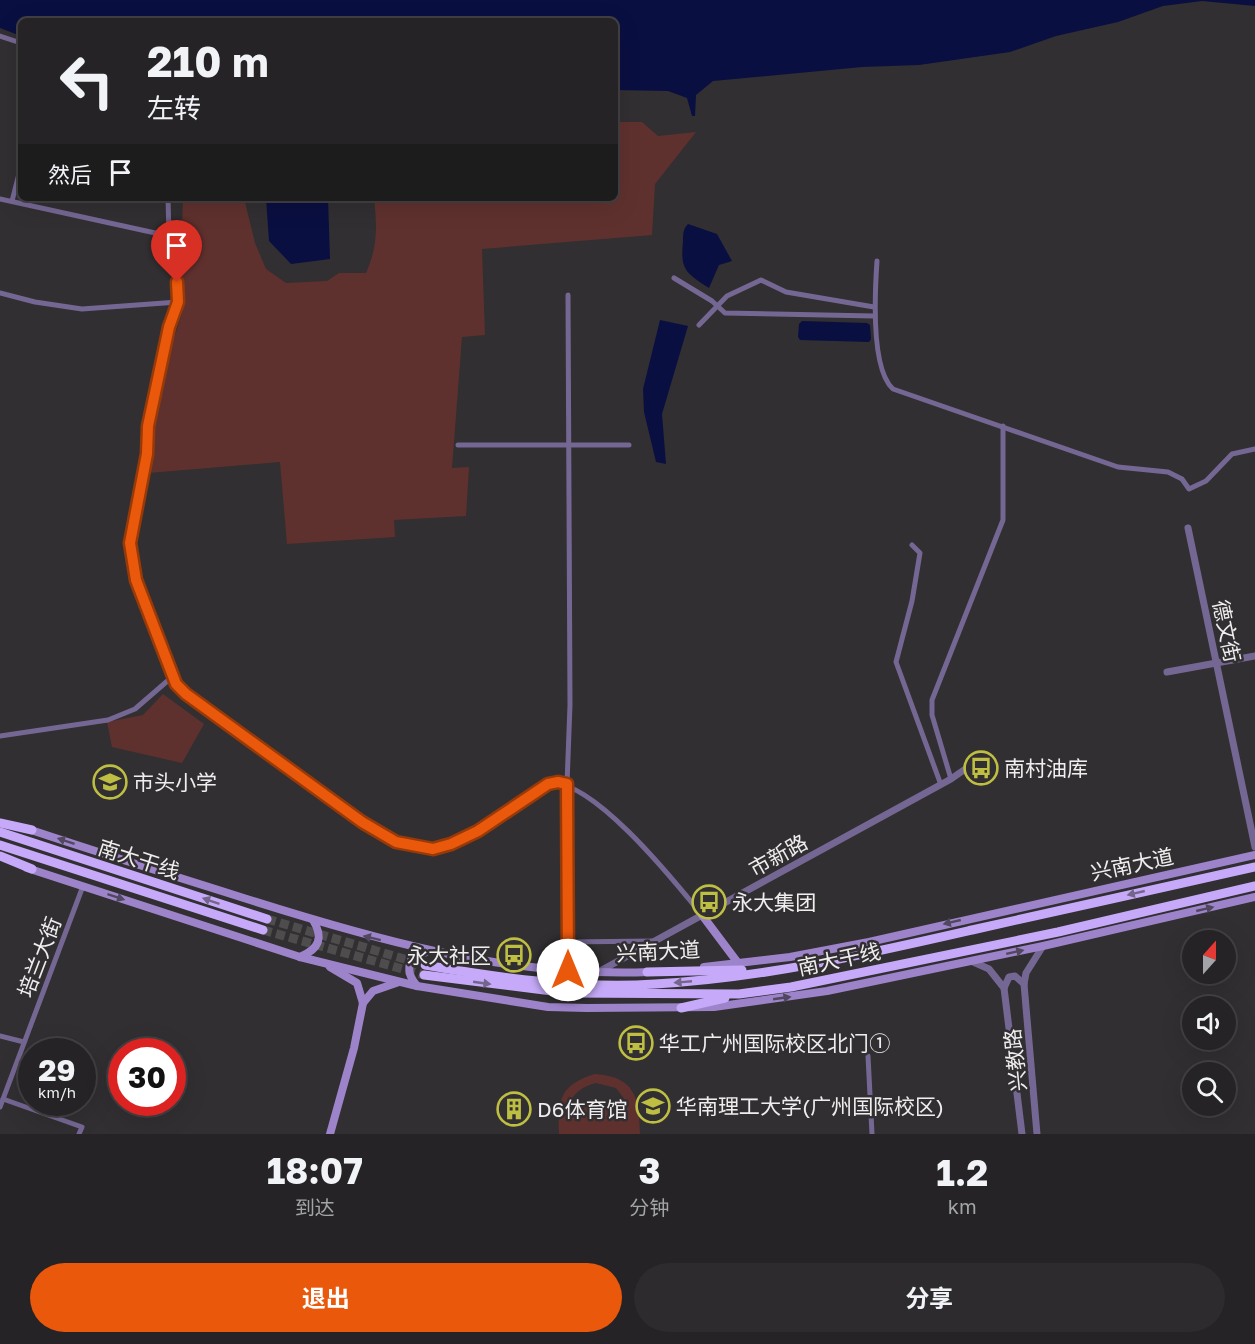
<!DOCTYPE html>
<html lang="zh">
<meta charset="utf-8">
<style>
body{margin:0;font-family:"Golos Text","Noto Sans SC",sans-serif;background:#2d2b2d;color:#f1f3f6;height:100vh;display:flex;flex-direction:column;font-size:22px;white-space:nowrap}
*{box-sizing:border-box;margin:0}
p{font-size:20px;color:#a3a4a7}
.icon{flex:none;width:33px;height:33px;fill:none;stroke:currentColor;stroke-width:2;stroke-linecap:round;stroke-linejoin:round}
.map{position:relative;height:1134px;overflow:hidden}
.side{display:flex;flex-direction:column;background:#252325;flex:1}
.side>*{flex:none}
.top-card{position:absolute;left:18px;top:18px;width:600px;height:183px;border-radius:9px;box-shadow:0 6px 24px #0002,0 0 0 2px #424042;background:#252325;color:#f1f3f6;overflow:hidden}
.needle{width:39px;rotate:21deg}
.buttons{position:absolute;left:1182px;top:930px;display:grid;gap:12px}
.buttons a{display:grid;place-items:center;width:54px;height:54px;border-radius:50%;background:#252325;box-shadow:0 6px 24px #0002,0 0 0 2px #424042;font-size:30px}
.speed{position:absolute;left:18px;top:1038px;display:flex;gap:12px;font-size:30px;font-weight:700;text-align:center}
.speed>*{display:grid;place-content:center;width:78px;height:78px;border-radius:50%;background:#252325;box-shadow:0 6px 24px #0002,0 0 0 2px #424042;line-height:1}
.speed small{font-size:15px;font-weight:400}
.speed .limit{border:9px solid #d22;background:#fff;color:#111}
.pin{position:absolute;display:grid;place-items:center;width:51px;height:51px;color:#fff;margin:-62px -26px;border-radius:50% 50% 50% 0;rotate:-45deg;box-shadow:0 0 6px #0007}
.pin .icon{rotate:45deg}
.me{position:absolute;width:66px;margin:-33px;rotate:0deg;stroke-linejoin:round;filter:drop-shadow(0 0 4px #0008)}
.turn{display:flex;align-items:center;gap:21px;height:126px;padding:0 30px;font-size:27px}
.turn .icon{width:78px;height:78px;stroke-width:2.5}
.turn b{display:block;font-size:42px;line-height:51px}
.then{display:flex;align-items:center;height:57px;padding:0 30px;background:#0003;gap:12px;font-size:22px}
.eta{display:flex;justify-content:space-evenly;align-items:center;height:102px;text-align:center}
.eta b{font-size:36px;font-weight:700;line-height:42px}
.primary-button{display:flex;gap:12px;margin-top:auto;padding:12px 30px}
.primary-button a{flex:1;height:69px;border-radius:36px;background:#ea580c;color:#fff;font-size:24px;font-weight:700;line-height:69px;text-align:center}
.primary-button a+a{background:#2d2b2d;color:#f1f3f6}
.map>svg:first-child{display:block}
</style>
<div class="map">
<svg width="1255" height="1134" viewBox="0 0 1255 1134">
<rect width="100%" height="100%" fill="#312f31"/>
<!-- green -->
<g fill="#5f312e" fill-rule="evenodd">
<path d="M615,122H642L658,136L696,132L655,184L652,235L482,249L485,335L462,337L452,468L469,467L466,516L394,520L395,537L287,544L280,462L148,473L152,455V426L161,380L183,310L180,279L183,198H244L255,243L266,269L286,283L327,281L339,273H366C378,246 377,226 374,198H615Z"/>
<path d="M163,694L204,724L182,763L112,747L107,722L143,715Z"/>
<path d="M595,1074C636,1077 639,1098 640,1134H559C558,1100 559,1085 595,1074ZM596,1083L616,1088L628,1104L568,1106C574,1092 582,1087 596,1083Z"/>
</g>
<!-- water -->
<g fill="#0a0f42">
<path d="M0,0H1255V6L1202,1L1163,6L1118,22L1056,36L1010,52L919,65L862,67L713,81L696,95L695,116H692L687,98L668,91L615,90V21H21V36L0,28Z"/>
<path d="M266,198H328L330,259L291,264L269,241Z"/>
<path d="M688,224L717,234L732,261L719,265L709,288C686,273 680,270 683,242C683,234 683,229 688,224Z"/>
<path d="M660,320L688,326L662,414L666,464L656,462L644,412L643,389Z"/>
<path d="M802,321L867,323L870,325L871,339L869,342L800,340L798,337L799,324Z"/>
</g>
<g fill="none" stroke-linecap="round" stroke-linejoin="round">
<!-- trunk-tunnel -->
<g stroke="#4e4c4d" stroke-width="9" stroke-dasharray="9 4.5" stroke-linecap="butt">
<path d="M267,919L425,965"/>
<path d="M263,930L424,975"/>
</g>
<!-- minor -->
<g stroke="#756793" stroke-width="5">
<path d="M0,36L21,43"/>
<path d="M168,198L169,236L177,262L178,302L169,327L148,426L147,454L130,555L136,580L176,684L186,694L362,822L396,842L433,849L451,844L478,831L548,784C590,775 676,883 702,915"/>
<path d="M0,199L169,236"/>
<path d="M12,201L21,166"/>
<path d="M877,261C875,290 870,368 893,389L1118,467L1168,472L1182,479L1189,489L1206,481L1232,454L1255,449"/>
<path d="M674,278L712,301L725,313L874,316"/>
<path d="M0,293L35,302L82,309L178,302"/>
<path d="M568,295L570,705L567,784L568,970"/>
<path d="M699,325L727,296L761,280L786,292L874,307"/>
<path d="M458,445H629"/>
<path d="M912,545L920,553L912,601L896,662L941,785"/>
<path d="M0,736L108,720L135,709L172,677"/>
<path d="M951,779L932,715V700L1003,520V426"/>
<path d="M568,942L653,941"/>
<path d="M0,1036L24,1042"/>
<path d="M868,1056L872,1134"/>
<path d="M3,1099L82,1127L79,1134"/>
<path d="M0,1107L83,886"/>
</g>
<!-- tertiary -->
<g stroke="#756793" stroke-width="7">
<path d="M1188,528L1255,847"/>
<path d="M1167,672L1255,656"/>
<path d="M971,961L989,969L1004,988"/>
<path d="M600,971L951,779L971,765"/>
<path d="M1022,1134L1004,988L1009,977L1015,976L1024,984"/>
<path d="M1037,1134L1024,984L1026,973L1043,946"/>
</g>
<!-- secondary -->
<g stroke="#9d84ca" stroke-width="8">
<path d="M28,829C94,851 161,872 228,893C365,937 504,978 650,972"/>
<path d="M27,868L300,957L417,986L548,1007L587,1008L714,1007L827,991L1043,946L1255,897"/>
<path d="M702,915L738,963"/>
<path d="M300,957C319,949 324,938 313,920"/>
<path d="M704,967L790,957L869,942L1255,855"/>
<path d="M417,986C410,977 407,971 411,960L426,952"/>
<path d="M363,1003L373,991L399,982"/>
<path d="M330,1134L354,1048L363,1003L357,983L330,967"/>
</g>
<!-- trunk -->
<g stroke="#c6aaf9" stroke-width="9">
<path d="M0,823L32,830"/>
<path d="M0,832L267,919"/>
<path d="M0,845L263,930"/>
<path d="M0,856L32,869"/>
<path d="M425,965C499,978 580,989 655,984C763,978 867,954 972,930C1066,909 1161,888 1255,867"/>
<path d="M647,972L742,970"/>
<path d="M424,975L568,993L739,994L791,987L1058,932L1255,886"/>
<path d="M681,1008L725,998"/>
</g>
</g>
<!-- one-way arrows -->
<defs><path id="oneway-solid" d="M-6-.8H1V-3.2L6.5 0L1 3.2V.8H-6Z" transform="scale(1.5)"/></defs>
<g fill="#51485f">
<use href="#oneway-solid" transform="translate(66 841) rotate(-162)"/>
<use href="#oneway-solid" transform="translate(116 897) rotate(18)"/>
<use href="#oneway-solid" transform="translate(1205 909) rotate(-13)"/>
<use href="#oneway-solid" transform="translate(952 922) rotate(167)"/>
<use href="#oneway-solid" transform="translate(372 938) rotate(-166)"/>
<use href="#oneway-solid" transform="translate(1015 952) rotate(-12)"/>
<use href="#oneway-solid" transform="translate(782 998) rotate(-8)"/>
</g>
<g fill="#74668b">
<use href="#oneway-solid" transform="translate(1136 893) rotate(167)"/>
<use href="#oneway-solid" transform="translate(211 901) rotate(-161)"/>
<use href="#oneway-solid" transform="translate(683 982) rotate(175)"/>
<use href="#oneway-solid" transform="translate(482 983) rotate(8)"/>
</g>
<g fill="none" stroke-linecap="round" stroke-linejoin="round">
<defs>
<path id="route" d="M177,282L178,302L169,327L148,426L147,454L130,543L136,580L176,684L186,694L362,822L396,842L433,849L451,844L478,831L548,784L558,782L567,784L568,970"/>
</defs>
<!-- route casing -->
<use href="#route" stroke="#983908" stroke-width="15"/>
<!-- route -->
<use href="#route" stroke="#ea580c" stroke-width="10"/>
</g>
<!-- icons -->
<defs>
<symbol id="bus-ring" viewBox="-11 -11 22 22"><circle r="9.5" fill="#312f31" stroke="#bebf42" stroke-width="1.5"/><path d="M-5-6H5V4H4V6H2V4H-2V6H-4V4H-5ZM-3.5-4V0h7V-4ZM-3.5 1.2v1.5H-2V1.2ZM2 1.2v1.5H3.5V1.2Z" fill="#bebf42"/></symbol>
<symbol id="school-ring" viewBox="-11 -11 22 22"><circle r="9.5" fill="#312f31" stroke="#bebf42" stroke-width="1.5"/><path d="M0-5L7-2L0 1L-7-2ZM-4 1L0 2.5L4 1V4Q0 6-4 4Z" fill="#bebf42"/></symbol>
<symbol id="university-ring" viewBox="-11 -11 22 22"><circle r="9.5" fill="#312f31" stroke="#bebf42" stroke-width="1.5"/><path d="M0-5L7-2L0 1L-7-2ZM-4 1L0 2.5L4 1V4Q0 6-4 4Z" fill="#bebf42"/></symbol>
<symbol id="building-ring" viewBox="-11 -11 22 22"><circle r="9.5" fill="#312f31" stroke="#bebf42" stroke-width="1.5"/><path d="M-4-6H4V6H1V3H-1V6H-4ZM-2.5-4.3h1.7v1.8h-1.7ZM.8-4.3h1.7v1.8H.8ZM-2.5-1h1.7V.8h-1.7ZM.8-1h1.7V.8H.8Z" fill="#bebf42"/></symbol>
</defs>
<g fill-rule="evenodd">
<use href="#bus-ring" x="962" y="749" width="38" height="38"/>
<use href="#school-ring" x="91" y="763" width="38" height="38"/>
<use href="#bus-ring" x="690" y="883" width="38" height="38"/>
<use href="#bus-ring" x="495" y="936" width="38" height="38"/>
<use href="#bus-ring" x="617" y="1024" width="38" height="38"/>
<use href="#university-ring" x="634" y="1087" width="38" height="38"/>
<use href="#building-ring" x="495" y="1090" width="38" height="38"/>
</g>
<g text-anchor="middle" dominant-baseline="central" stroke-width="5" stroke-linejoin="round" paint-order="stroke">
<!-- street labels -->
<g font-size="21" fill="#efedee" stroke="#312f31">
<text transform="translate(1227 631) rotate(78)">德文街</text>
<text transform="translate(778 855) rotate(-29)">市新路</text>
<text transform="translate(139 859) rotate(18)">南大干线</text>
<text transform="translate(1132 864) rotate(-12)">兴南大道</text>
<text transform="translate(658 951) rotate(-3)">兴南大道</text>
<text transform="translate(39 957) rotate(-69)">培兰大街</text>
<text transform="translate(839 959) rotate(-12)">南大干线</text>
<text transform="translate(1015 1060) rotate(-96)">兴教路</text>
</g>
<!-- poi labels -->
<g font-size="21" fill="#efedee" stroke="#312f31" text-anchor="start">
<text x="1004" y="768">南村油库</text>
<text x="133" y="782">市头小学</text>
<text x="732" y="902">永大集团</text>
<text x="491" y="955" text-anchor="end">永大社区</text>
<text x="659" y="1043">华工广州国际校区北门①</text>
<text x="676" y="1106">华南理工大学(广州国际校区)</text>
<text x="537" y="1109">D6体育馆</text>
</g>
</g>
</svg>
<div class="buttons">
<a><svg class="needle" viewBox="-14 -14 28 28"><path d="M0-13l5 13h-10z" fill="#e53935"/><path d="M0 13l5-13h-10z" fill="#a3a4a7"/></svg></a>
<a><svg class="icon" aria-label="sound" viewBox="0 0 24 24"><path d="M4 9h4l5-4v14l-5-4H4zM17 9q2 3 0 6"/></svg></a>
<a><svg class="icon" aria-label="search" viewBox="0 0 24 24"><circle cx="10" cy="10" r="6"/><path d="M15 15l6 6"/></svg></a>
</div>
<div class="speed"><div>29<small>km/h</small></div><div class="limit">30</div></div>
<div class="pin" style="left:177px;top:282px;background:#d93025"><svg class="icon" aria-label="arrive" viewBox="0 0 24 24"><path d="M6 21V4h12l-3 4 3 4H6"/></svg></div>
<svg class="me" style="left:568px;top:970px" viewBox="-20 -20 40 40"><circle r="19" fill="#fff"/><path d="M0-13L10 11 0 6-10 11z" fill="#ea580c"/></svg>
<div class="top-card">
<div class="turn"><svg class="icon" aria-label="left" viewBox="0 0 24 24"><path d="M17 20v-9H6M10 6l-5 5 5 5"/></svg><div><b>210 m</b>左转</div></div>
<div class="then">然后<svg class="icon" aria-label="arrive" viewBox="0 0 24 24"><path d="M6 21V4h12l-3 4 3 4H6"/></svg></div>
</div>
</div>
<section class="side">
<div class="eta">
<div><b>18:07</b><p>到达</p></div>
<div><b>3</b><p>分钟</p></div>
<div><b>1.2</b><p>km</p></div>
</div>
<div class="primary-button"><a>退出</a><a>分享</a></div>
</section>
